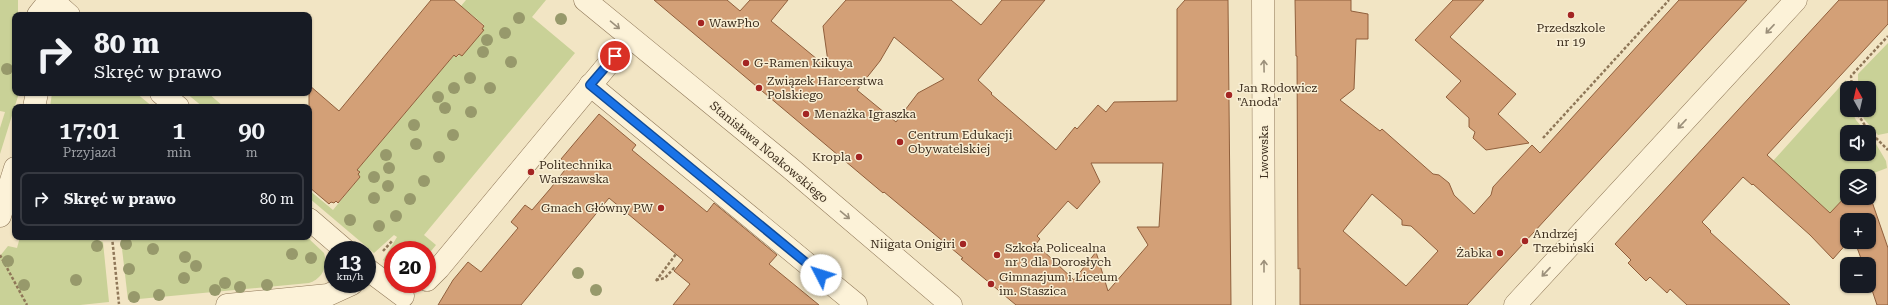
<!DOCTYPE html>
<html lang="pl">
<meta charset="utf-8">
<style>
body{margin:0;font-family:"Roboto Serif",serif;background:#20242c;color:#f1f3f6;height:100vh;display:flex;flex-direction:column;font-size:15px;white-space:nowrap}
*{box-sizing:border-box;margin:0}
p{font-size:13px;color:#9ea1a6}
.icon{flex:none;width:22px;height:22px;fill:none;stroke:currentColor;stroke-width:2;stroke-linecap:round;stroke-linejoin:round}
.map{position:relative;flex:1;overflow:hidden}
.panel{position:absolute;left:12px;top:104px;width:300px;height:136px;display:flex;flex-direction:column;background:#171b24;border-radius:8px;box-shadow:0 1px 3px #0004}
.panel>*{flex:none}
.hud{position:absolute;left:12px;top:12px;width:300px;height:84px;border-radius:8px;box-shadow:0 1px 3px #0004;background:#171b24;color:#f1f3f6;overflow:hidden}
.needle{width:26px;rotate:352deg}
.fabs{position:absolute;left:1840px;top:81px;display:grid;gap:8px}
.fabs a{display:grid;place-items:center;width:36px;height:36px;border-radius:8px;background:#171b24;box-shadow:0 1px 3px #0004;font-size:20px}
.speed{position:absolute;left:324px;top:241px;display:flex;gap:8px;font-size:20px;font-weight:700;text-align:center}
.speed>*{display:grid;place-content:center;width:52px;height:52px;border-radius:50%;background:#171b24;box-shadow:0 1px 3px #0004;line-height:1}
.speed small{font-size:10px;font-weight:400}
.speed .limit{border:6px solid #d22;background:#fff;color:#111}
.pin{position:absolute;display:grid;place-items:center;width:34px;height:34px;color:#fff;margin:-17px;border:2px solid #fff;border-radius:50%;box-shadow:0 1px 4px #0007}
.me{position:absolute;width:44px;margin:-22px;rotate:310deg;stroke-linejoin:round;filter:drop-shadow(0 0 3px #0008)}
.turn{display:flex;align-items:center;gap:14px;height:84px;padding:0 16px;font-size:18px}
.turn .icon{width:52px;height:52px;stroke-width:2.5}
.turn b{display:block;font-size:28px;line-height:34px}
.eta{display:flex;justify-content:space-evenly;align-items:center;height:68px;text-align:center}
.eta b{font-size:24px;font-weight:600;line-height:28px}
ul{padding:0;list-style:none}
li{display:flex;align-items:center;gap:12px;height:54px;margin:0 8px 6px;padding:0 8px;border:2px solid #363941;border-radius:8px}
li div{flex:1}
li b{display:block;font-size:15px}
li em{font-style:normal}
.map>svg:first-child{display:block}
</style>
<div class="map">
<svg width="1888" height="305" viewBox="0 0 1888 305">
<rect width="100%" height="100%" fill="#f2e5c4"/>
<!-- green -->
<g fill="#c9d197">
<path d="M0,0H18V15H15V93H19L0,154V128L5,112L0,111Z"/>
<path d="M466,0H546L532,17L575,53L424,235L436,245L427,256V250H393V266L383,260L397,237L394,235L374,253L309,198V190L333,210L360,177L358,174L360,172L357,170L454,55L457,57L484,30L482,29L484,25L461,6Z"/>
<path d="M1888,43V133L1878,135L1864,119L1861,110H1869V88H1858V74Z"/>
<path d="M1846,80L1847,110H1851L1856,120L1866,132H1847V154H1869V142L1872,147L1876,144L1886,161L1887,168L1866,176H1847V195L1830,213L1773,161Z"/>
<path d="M52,93H136L153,107H50Z"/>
<path d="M186,93H208L224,107H203Z"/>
<path d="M20,237H89L103,242L109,302L80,305H0V256L8,246L17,248Z"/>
<path d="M130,237H307L324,253C328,266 323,278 309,283L128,300L121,240Z"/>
</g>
<!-- building -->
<g fill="#d3a077" stroke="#905f3c" fill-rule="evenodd">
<path d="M431,0H454L484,26L482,29L484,30L462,56L459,54L456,57L454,55L357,170L360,172L358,174L360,177L338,203L336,201L334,203L331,202L329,204L309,187V85L339,111Z"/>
<path d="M654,0H727L740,11L750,0H788L771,21L829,69L823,26L846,0H951L981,25L1002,0H1045L978,80L992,93L991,94L1056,150L1075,127L1077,129L1098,105L1106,112L1114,102L1177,101V9L1185,0H1228L1231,305H1016L961,259L963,258L884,192L883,193ZM894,37L944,79L918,93L896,122L857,90L880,61ZM1091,163H1163L1159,227H1137L1148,245L1108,291L1096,252L1074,280L1036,244L1040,239L1037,236L1068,201L1077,209L1100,182Z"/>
<path d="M1295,0H1351V11L1368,14V39H1356L1354,89L1340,100L1380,131L1382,129L1433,174L1439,175L1449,183L1454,195L1474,214L1491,195L1493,187L1532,145L1540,153L1679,0H1747L1467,305H1300V268L1298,269L1297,56H1296ZM1372,194L1402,220V225L1411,226L1438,251L1406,286L1343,231Z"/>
<path d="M1453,0H1484L1450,37L1516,94L1498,114L1529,143L1486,150L1473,138L1475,132L1469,127V118L1446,97L1461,81L1415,40Z"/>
<path d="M1839,0H1888V24L1767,155L1830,213L1847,195V198H1869V193L1888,248V305H1877L1869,281V264H1863L1855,242H1869V220H1847L1848,242L1833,259L1810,235L1753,184L1752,185L1743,177L1702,222L1711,231L1710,232L1790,305H1687L1670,289L1667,293L1650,277L1646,281L1628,263L1631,260L1615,244Z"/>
<path d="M599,114L636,145L632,150L707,212L714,203L777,255L769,264L819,305H673L690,284L674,271L683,260L609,198L521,305H438L453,280L468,262L481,272L518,228L511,222L525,205L532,210L550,189L568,166L561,159Z"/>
</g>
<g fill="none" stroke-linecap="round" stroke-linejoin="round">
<defs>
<g id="minor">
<path d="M52,0L69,15"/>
<path d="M585,0L789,167L951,305"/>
<path d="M1263,0L1264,305"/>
<path d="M38,15L50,0"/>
<path d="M590,85L856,304"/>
<path d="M161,93L178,107"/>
<path d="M34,107L37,93"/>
<path d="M0,216L15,168"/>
<path d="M309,219L345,250"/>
<path d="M367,269L403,296"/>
<path d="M427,280L439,268L615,56"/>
<path d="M227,305L328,295L352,284"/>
<path d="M1515,305L1796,0"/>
</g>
</defs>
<!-- minor casing -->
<use href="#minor" stroke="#8f7758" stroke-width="23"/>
<!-- path -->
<g stroke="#8f7758" stroke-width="2.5" stroke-dasharray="3 2" stroke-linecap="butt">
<path d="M1852,88L1851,76L1888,36"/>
<path d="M1855,110L1868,130L1888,150"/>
<path d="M1543,138L1669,0"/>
<path d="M112,237L119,304"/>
<path d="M383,251L393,240"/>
<path d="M0,255L27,305"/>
<path d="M656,280L665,278L674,268L676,269"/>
<path d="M656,281L676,254"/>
</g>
<!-- minor -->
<use href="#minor" stroke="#fcf2d8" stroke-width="22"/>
</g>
<!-- trees -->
<g fill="#97996b">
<circle cx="519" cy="18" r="6"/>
<circle cx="561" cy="19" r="6"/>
<circle cx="505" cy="33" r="6"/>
<circle cx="487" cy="40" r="6"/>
<circle cx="483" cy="52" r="6"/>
<circle cx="511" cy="62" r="6"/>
<circle cx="7" cy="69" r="6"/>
<circle cx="470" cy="78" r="6"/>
<circle cx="454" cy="88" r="6"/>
<circle cx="490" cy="88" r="6"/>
<circle cx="438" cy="97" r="6"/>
<circle cx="445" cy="108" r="6"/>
<circle cx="471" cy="112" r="6"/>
<circle cx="414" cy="125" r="6"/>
<circle cx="453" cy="135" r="6"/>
<circle cx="416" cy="144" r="6"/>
<circle cx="386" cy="155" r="6"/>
<circle cx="439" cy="157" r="6"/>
<circle cx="389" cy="168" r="6"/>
<circle cx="374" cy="177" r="6"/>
<circle cx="424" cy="181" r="6"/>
<circle cx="388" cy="186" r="6"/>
<circle cx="374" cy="198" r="6"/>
<circle cx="410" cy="199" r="6"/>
<circle cx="396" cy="216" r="6"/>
<circle cx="350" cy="220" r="6"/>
<circle cx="379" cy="226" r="6"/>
<circle cx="126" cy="244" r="6"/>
<circle cx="97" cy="246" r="6"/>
<circle cx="153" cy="249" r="6"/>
<circle cx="292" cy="254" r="6"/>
<circle cx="185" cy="257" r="6"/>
<circle cx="311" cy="258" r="6"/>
<circle cx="8" cy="261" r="6"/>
<circle cx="196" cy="266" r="6"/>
<circle cx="129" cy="269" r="6"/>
<circle cx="578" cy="273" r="6"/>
<circle cx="184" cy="278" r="6"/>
<circle cx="76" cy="280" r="6"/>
<circle cx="225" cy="283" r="6"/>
<circle cx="24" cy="285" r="6"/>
<circle cx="267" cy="285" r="6"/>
<circle cx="240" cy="287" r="6"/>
<circle cx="215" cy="290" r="6"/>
<circle cx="596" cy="290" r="6"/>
<circle cx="159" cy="295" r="6"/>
<circle cx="134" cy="297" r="6"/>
</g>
<!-- one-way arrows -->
<defs><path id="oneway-shaft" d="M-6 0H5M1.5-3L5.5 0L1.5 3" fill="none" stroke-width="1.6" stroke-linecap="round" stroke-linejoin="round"/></defs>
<g stroke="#9c907b">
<use href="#oneway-shaft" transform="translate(615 25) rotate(40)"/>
<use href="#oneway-shaft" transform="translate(1770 29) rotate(133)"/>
<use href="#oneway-shaft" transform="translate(1264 66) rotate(-91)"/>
<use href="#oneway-shaft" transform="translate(1682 124) rotate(133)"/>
<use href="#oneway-shaft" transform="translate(845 215) rotate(40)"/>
<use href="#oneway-shaft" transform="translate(1264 266) rotate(-90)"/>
<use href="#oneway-shaft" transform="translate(1546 272) rotate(133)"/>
</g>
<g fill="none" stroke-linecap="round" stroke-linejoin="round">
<defs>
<path id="route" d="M615,56L590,85L821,275"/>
</defs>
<!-- route casing -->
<use href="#route" stroke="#114b97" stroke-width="10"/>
<!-- route -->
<use href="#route" stroke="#1a73e8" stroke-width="7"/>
</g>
<!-- markers -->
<g fill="#a32523" stroke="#f9efd4" stroke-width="1.5">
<circle cx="1571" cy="15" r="4"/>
<circle cx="701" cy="23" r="4"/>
<circle cx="746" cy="63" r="4"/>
<circle cx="759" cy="88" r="4"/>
<circle cx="1229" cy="95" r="4"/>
<circle cx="806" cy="114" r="4"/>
<circle cx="900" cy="142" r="4"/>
<circle cx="859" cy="157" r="4"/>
<circle cx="531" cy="172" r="4"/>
<circle cx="661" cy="208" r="4"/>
<circle cx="1525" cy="241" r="4"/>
<circle cx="963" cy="244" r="4"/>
<circle cx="1500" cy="253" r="4"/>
<circle cx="997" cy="255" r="4"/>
<circle cx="991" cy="284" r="4"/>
</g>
<g text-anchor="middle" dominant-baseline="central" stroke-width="3" stroke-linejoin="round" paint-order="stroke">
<!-- poi labels -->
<g font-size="12" fill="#3d2e1e" stroke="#f9efd4" text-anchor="start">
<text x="709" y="23">WawPho</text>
<text x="1571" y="28" text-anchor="middle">Przedszkole<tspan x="1571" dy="14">nr 19</tspan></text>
<text x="754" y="63">G-Ramen Kikuya</text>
<text x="767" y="81">Związek Harcerstwa<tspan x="767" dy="14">Polskiego</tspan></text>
<text x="1237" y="88">Jan Rodowicz<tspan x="1237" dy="14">"Anoda"</tspan></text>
<text x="814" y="114">Menażka Igraszka</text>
<text x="908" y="135">Centrum Edukacji<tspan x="908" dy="14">Obywatelskiej</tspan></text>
<text x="851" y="157" text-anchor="end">Kropla</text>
<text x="539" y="165">Politechnika<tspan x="539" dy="14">Warszawska</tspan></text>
<text x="653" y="208" text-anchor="end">Gmach Główny PW</text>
<text x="1533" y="234">Andrzej<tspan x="1533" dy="14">Trzebiński</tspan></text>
<text x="955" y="244" text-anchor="end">Niigata Onigiri</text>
<text x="1005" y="248">Szkoła Policealna<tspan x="1005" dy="14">nr 3 dla Dorosłych</tspan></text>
<text x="1492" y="253" text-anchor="end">Żabka</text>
<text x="999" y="277">Gimnazjum i Liceum<tspan x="999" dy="14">im. Staszica</tspan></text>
</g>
<!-- street labels -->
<g font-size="12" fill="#3d2e1e" stroke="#f9efd4">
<text transform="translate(769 152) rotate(40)">Stanisława Noakowskiego</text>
<text transform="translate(1264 152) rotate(-90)">Lwowska</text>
</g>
</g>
</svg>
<div class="fabs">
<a><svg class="needle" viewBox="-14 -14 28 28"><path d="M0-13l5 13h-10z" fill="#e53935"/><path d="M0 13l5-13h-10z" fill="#9ea1a6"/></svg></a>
<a><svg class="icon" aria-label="sound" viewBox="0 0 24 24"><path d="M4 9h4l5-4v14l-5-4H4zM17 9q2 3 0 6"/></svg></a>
<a><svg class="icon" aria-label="layers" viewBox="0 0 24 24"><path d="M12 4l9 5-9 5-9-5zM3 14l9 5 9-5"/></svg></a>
<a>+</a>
<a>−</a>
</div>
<div class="speed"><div>13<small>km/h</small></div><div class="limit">20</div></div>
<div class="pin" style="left:615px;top:56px;background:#d93025"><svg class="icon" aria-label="arrive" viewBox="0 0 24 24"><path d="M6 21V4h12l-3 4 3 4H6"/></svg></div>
<svg class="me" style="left:821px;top:275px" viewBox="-20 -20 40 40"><circle r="19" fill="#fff"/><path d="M0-13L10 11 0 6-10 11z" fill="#1a73e8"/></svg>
<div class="hud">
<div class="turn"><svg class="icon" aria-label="right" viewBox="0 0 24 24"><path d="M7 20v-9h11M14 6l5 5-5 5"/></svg><div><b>80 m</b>Skręć w prawo</div></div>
</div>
<section class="panel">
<div class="eta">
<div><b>17:01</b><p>Przyjazd</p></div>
<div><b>1</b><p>min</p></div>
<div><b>90</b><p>m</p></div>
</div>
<ul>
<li><svg class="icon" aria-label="right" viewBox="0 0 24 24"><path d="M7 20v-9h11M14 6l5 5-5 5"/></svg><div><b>Skręć w prawo</b></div><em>80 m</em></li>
</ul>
</section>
</div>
